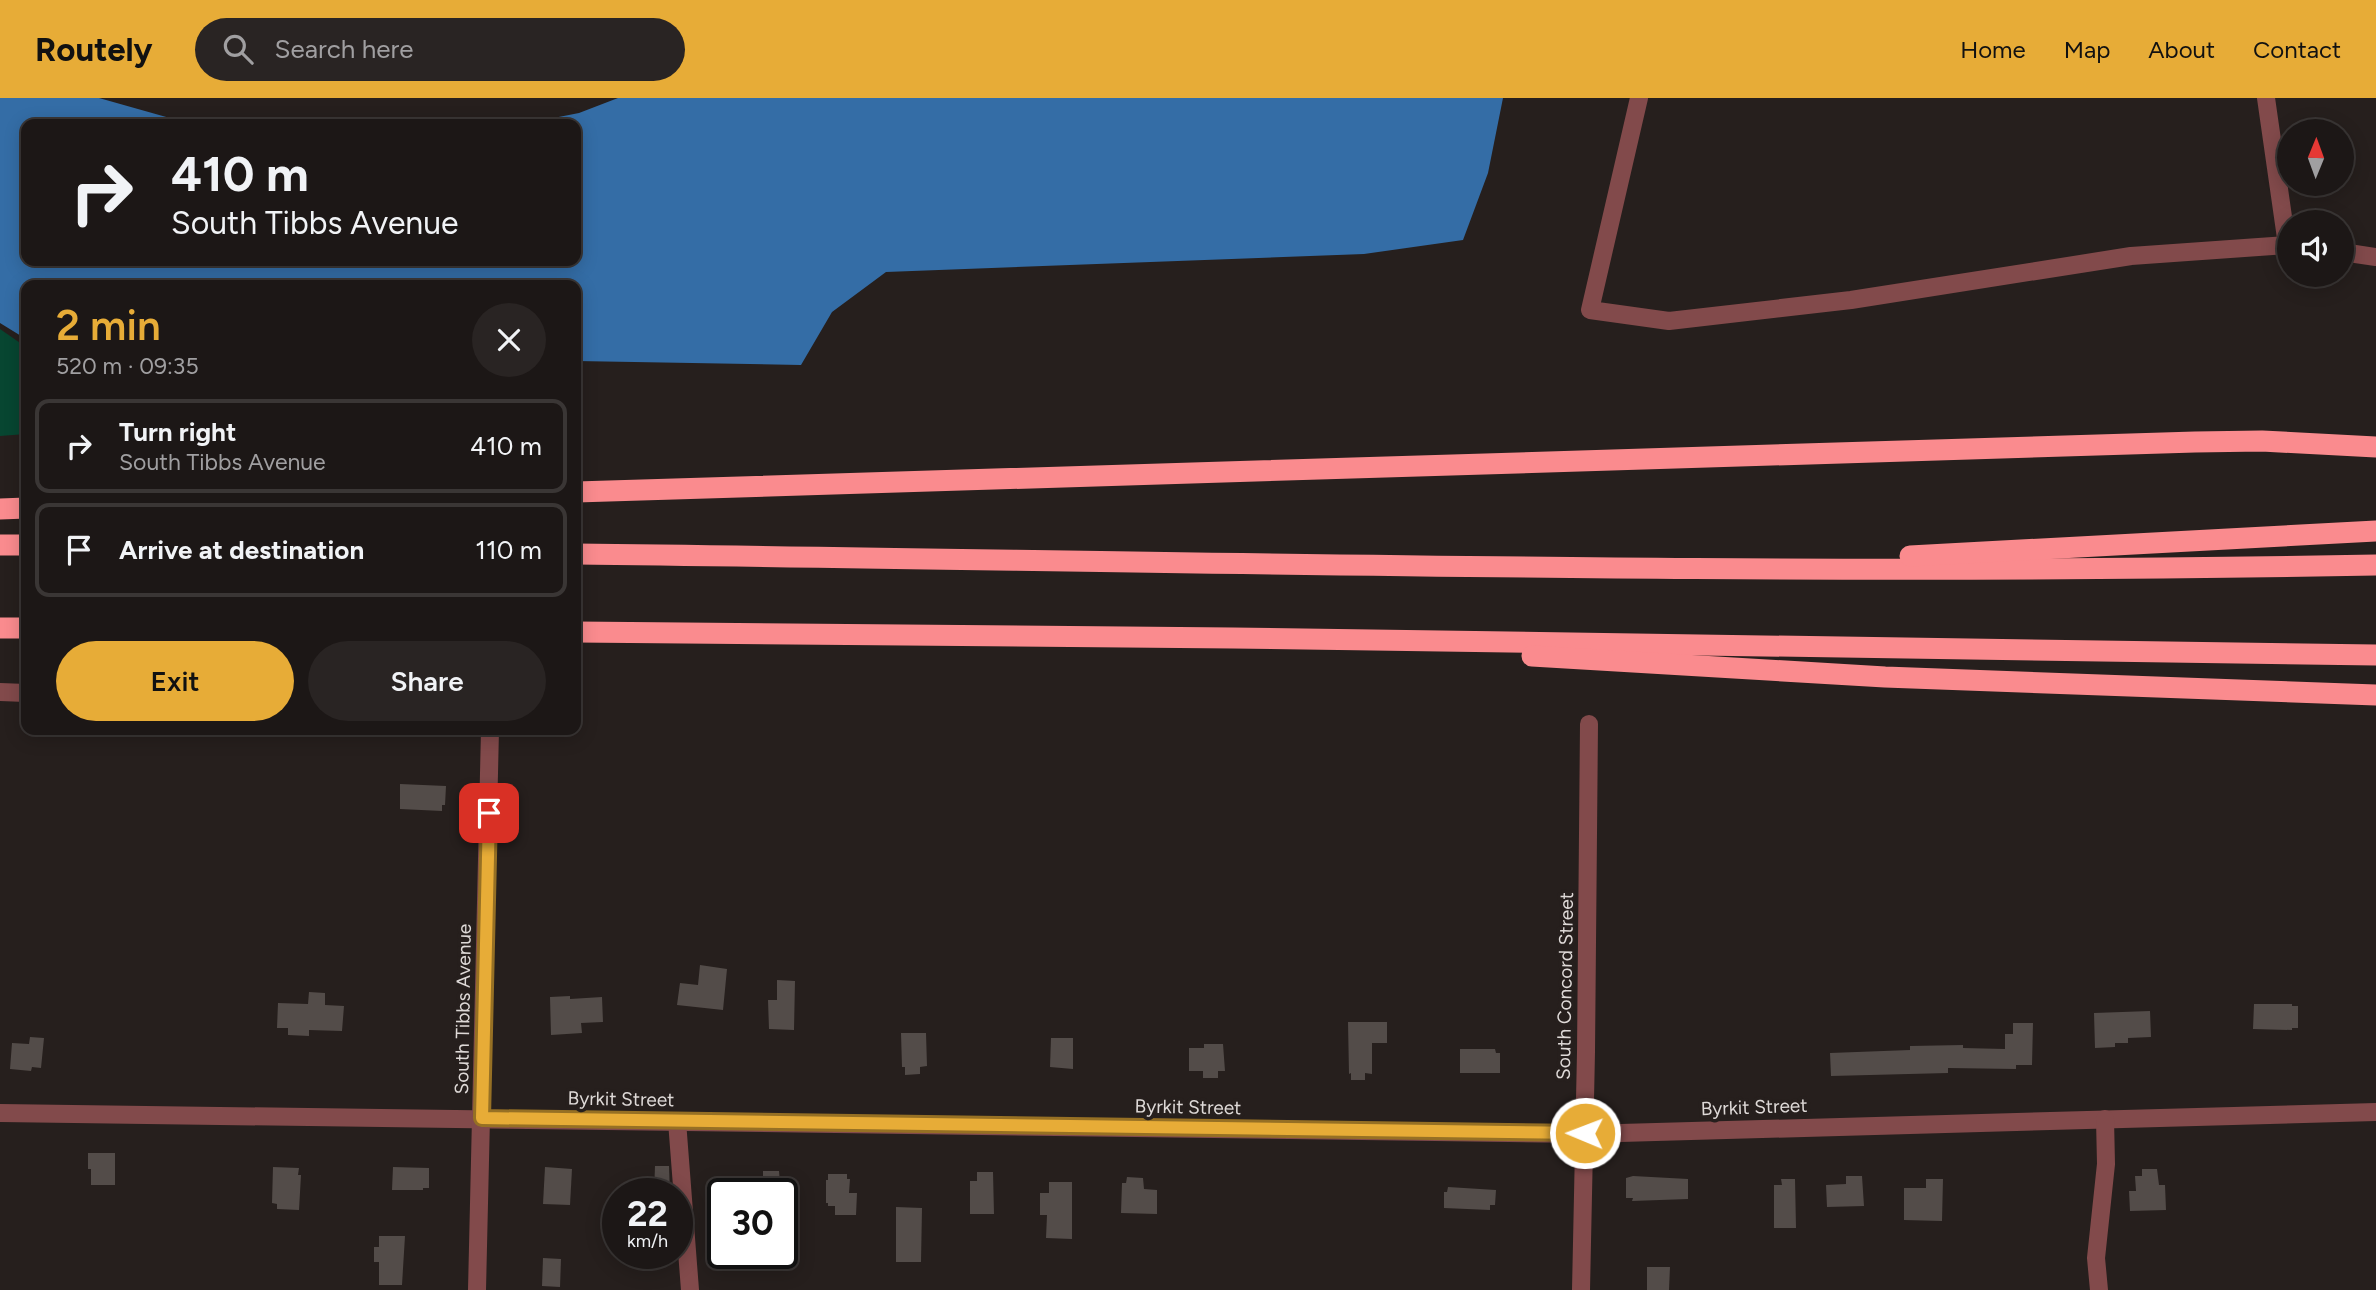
<!DOCTYPE html>
<meta charset="utf-8">
<style>
body{margin:0;font-family:Figtree,sans-serif;background:#292423;color:#f1f3f6;height:100vh;display:flex;flex-direction:column;font-size:26px;white-space:nowrap}
*{box-sizing:border-box;margin:0}
p{font-size:23px;color:#a09fa1}
.icon{flex:none;width:38px;height:38px;fill:none;stroke:currentColor;stroke-width:2;stroke-linecap:round;stroke-linejoin:round}
.map{position:relative;flex:1;overflow:hidden}
.drawer{position:absolute;left:21px;top:182px;width:560px;height:455px;display:flex;flex-direction:column;background:#1c1716;border-radius:14px;box-shadow:0 4px 18px #0003,0 0 0 2px #3a3635}
.drawer>*{flex:none}
.banner{position:absolute;left:21px;top:21px;width:560px;height:147px;border-radius:14px;box-shadow:0 4px 18px #0003,0 0 0 2px #3a3635;background:#1c1716;color:#f1f3f6;overflow:hidden}
.needle{width:46px;rotate:1deg}
.buttons{position:absolute;left:2277px;top:21px;display:grid;gap:14px}
.buttons a{display:grid;place-items:center;width:77px;height:77px;border-radius:50%;background:#1c1716;box-shadow:0 4px 18px #0003,0 0 0 2px #3a3635;font-size:35px}
.speed{position:absolute;left:602px;top:1080px;display:flex;gap:14px;font-size:35px;font-weight:700;text-align:center}
.speed>*{display:grid;place-content:center;width:91px;height:91px;border-radius:50%;background:#1c1716;box-shadow:0 4px 18px #0003,0 0 0 2px #3a3635;line-height:1}
.speed small{font-size:18px;font-weight:400}
.speed .limit{border:4px solid #111;border-radius:10px;background:#fff;color:#111}
.pin{position:absolute;display:grid;place-items:center;width:60px;height:60px;color:#fff;margin:-30px;border-radius:14px;box-shadow:0 4px 10px #0006}
.me{position:absolute;width:77px;margin:-38px;rotate:271deg;stroke-linejoin:round;filter:drop-shadow(0 0 5px #0008)}
.turn{display:flex;align-items:center;gap:24px;height:147px;padding:0 35px;font-size:32px}
.turn .icon{width:91px;height:91px;stroke-width:2.5}
.turn b{display:block;font-size:49px;line-height:60px}
.round{display:grid;place-items:center;flex:none;width:74px;height:74px;border-radius:37px;background:#292423}
.summary{display:flex;align-items:center;justify-content:space-between;height:119px;padding:0 35px}
h1{font-size:42px;font-weight:600;line-height:52px;color:#e7ac37}
.cta{display:flex;gap:14px;margin-top:auto;padding:14px 35px}
.cta a{flex:1;height:80px;border-radius:42px;background:#e7ac37;color:#111;font-size:28px;font-weight:600;line-height:80px;text-align:center}
.cta a+a{background:#292423;color:#f1f3f6}
ul{padding:0;list-style:none}
li{display:flex;align-items:center;gap:21px;height:94px;margin:0 14px 10px;padding:0 21px;border:4px solid #3a3635;border-radius:14px}
li div{flex:1}
li b{display:block;font-size:26px}
li em{font-style:normal}
header{display:flex;align-items:center;gap:42px;box-sizing:border-box;height:98px;padding:0 35px;background:#e7ac37;color:#111}
header strong{font-size:33px}
nav{display:flex;gap:38px;margin-inline-start:auto;font-size:24px}
.search{width:490px;height:63px;background:#292423;display:flex;align-items:center;gap:18px;box-sizing:border-box;padding:0 24px;border-radius:38px;color:#a09fa1;font-size:26px}
.map>svg:first-child{display:block}
</style>
<header>
<strong>Routely</strong>
<div class="search"><svg class="icon" aria-label="search" viewBox="0 0 24 24"><circle cx="10" cy="10" r="6"/><path d="M15 15l6 6"/></svg>Search here</div>
<nav><a>Home</a><a>Map</a><a>About</a><a>Contact</a></nav>
</header>
<div class="map">
<svg width="2376" height="1192" viewBox="0 0 2376 1192">
<rect width="100%" height="100%" fill="#261f1d"/>
<!-- green -->
<path fill="#074631" d="M0,231L26,249V336L0,338Z"/>
<!-- water -->
<path fill="#346da6" d="M0,0H99L191,26H26V163H576V26H523L579,15L618,0H1503L1488,75L1463,142L1364,156L886,174L832,214L801,267L576,263V187H26V241L0,225Z"/>
<!-- building -->
<g fill="#534c49">
<path d="M400,686L446,688L445,707H442V713L400,711Z"/>
<path d="M700,867L727,871L723,912L677,907L680,885L698,887Z"/>
<path d="M777,882L795,883L794,932L769,931L768,902H777Z"/>
<path d="M309,894L325,895V907L344,908L342,933L309,932V938L288,937V930H277L278,905L308,906Z"/>
<path d="M570,898V901L602,899L603,924L581,925L582,935L551,937L550,899Z"/>
<path d="M2254,906H2292V908H2298V930H2292V932L2253,931Z"/>
<path d="M2150,913L2151,939L2128,940V945H2115V949L2095,950L2094,915Z"/>
<path d="M1348,924H1387V945H1372V976L1365,975V982H1351V975L1349,976Z"/>
<path d="M2013,925H2033L2032,967H2016V971L1948,970V975L1831,978L1830,955L1910,952V948L1963,947V950L2005,951V936H2013Z"/>
<path d="M901,935H926L927,968L920,969V976L905,977V969H902Z"/>
<path d="M30,939L44,940L41,970L32,969L31,973L10,971L12,945L29,946Z"/>
<path d="M1051,940H1073V971L1050,969Z"/>
<path d="M1204,946H1223L1225,973H1218V980H1203V973H1189V950H1204Z"/>
<path d="M1460,951H1495L1496,955H1500V975H1460Z"/>
<path d="M88,1055H115V1087H91V1071H88Z"/>
<path d="M655,1068H669L670,1096H654Z"/>
<path d="M273,1069L299,1070L298,1077H301L299,1112L277,1111V1106L272,1105Z"/>
<path d="M393,1069L429,1070V1090H423V1092H392Z"/>
<path d="M545,1069L572,1071L570,1107L543,1106Z"/>
<path d="M2142,1071H2157L2159,1087H2165L2166,1112L2130,1113L2129,1093H2136L2135,1078H2142Z"/>
<path d="M763,1073H779L781,1096H759V1078L763,1079Z"/>
<path d="M977,1074H993L994,1116H970V1083H977Z"/>
<path d="M828,1076H847V1081H850L849,1095H857L856,1117H835V1108H828V1105H826V1082H828Z"/>
<path d="M1633,1078L1688,1081V1101L1632,1103L1633,1100H1626V1080Z"/>
<path d="M1846,1078H1862L1864,1108L1827,1109L1826,1087L1846,1086Z"/>
<path d="M1127,1079L1143,1080L1144,1091L1157,1092V1116L1121,1115L1122,1085H1126Z"/>
<path d="M1781,1081H1795L1796,1130H1774V1087H1782Z"/>
<path d="M1926,1081H1943L1942,1123L1904,1122V1090H1926Z"/>
<path d="M1049,1084H1072V1141L1046,1140L1047,1117H1040V1095H1049Z"/>
<path d="M1448,1089L1496,1092L1495,1107H1490V1112L1444,1110V1094H1447Z"/>
<path d="M896,1109L922,1110L921,1164H896Z"/>
<path d="M379,1138H405L402,1187H379V1164H374V1149H379Z"/>
<path d="M543,1160L561,1161L560,1189L542,1188Z"/>
<path d="M1647,1169H1670L1669,1192H1647Z"/>
</g>
<g fill="none" stroke-linecap="round" stroke-linejoin="round">
<!-- minor -->
<g stroke="#824a4b" stroke-width="18">
<path d="M1639,0L1590,212L1669,223L1851,202L2131,158L2287,147"/>
<path d="M2266,0L2287,147L2289,148"/>
<path d="M2342,154L2376,159"/>
<path d="M0,594L26,595"/>
<path d="M0,1015L1585,1036L2376,1014"/>
<path d="M677,1023L690,1192"/>
<path d="M477,1192L490,632"/>
<path d="M1581,1192L1586,954L1589,626"/>
<path d="M2099,1192L2096,1160L2106,1066L2105,1021"/>
</g>
<!-- highway -->
<g stroke="#fa8b8e" stroke-width="21">
<path d="M576,394L2195,344L2262,343L2376,349"/>
<path d="M0,411L26,410"/>
<path d="M0,447H26"/>
<path d="M576,456C1176,463 1776,479 2376,467"/>
<path d="M1910,458L2376,433"/>
<path d="M0,530H26"/>
<path d="M576,534L1233,540L2376,557"/>
<path d="M1532,558L1885,579L2376,597"/>
</g>
</g>
<g fill="none" stroke-linecap="round" stroke-linejoin="round">
<defs>
<path id="route" d="M489,715L482,1020L1585,1035"/>
</defs>
<!-- route casing -->
<use href="#route" stroke="#967024" stroke-width="18"/>
<!-- route -->
<use href="#route" stroke="#e7ac37" stroke-width="12"/>
</g>
<g text-anchor="middle" dominant-baseline="central" stroke-width="7" stroke-linejoin="round" paint-order="stroke">
<!-- street labels -->
<g font-size="19" fill="#ded9d7" stroke="#261f1d">
<text transform="translate(1565 888) rotate(-89)">South Concord Street</text>
<text transform="translate(463 911) rotate(-89)">South Tibbs Avenue</text>
<text transform="translate(621 1001) rotate(1)">Byrkit Street</text>
<text transform="translate(1188 1009) rotate(1)">Byrkit Street</text>
<text transform="translate(1754 1009) rotate(-2)">Byrkit Street</text>
</g>
</g>
</svg>
<div class="buttons">
<a><svg class="needle" viewBox="-14 -14 28 28"><path d="M0-13l5 13h-10z" fill="#e53935"/><path d="M0 13l5-13h-10z" fill="#a09fa1"/></svg></a>
<a><svg class="icon" aria-label="sound" viewBox="0 0 24 24"><path d="M4 9h4l5-4v14l-5-4H4zM17 9q2 3 0 6"/></svg></a>
</div>
<div class="speed"><div>22<small>km/h</small></div><div class="limit">30</div></div>
<div class="pin" style="left:489px;top:715px;background:#d93025"><svg class="icon" aria-label="arrive" viewBox="0 0 24 24"><path d="M6 21V4h12l-3 4 3 4H6"/></svg></div>
<svg class="me" style="left:1585px;top:1035px" viewBox="-20 -20 40 40"><circle r="17" fill="#e7ac37" stroke="#fff" stroke-width="3"/><path d="M0-11L8 9 0 5-8 9z" fill="#fff"/></svg>
<div class="banner">
<div class="turn"><svg class="icon" aria-label="right" viewBox="0 0 24 24"><path d="M7 20v-9h11M14 6l5 5-5 5"/></svg><div><b>410 m</b>South Tibbs Avenue</div></div>
</div>
<section class="drawer">
<div class="summary"><div><h1>2 min</h1><p>520 m · 09:35</p></div><a class="round"><svg class="icon" aria-label="close" viewBox="0 0 24 24"><path d="M6 6l12 12M18 6L6 18"/></svg></a></div>
<ul>
<li><svg class="icon" aria-label="right" viewBox="0 0 24 24"><path d="M7 20v-9h11M14 6l5 5-5 5"/></svg><div><b>Turn right</b><p>South Tibbs Avenue</p></div><em>410 m</em></li>
<li><svg class="icon" aria-label="arrive" viewBox="0 0 24 24"><path d="M6 21V4h12l-3 4 3 4H6"/></svg><div><b>Arrive at destination</b></div><em>110 m</em></li>
</ul>
<div class="cta"><a>Exit</a><a>Share</a></div>
</section>
</div>
